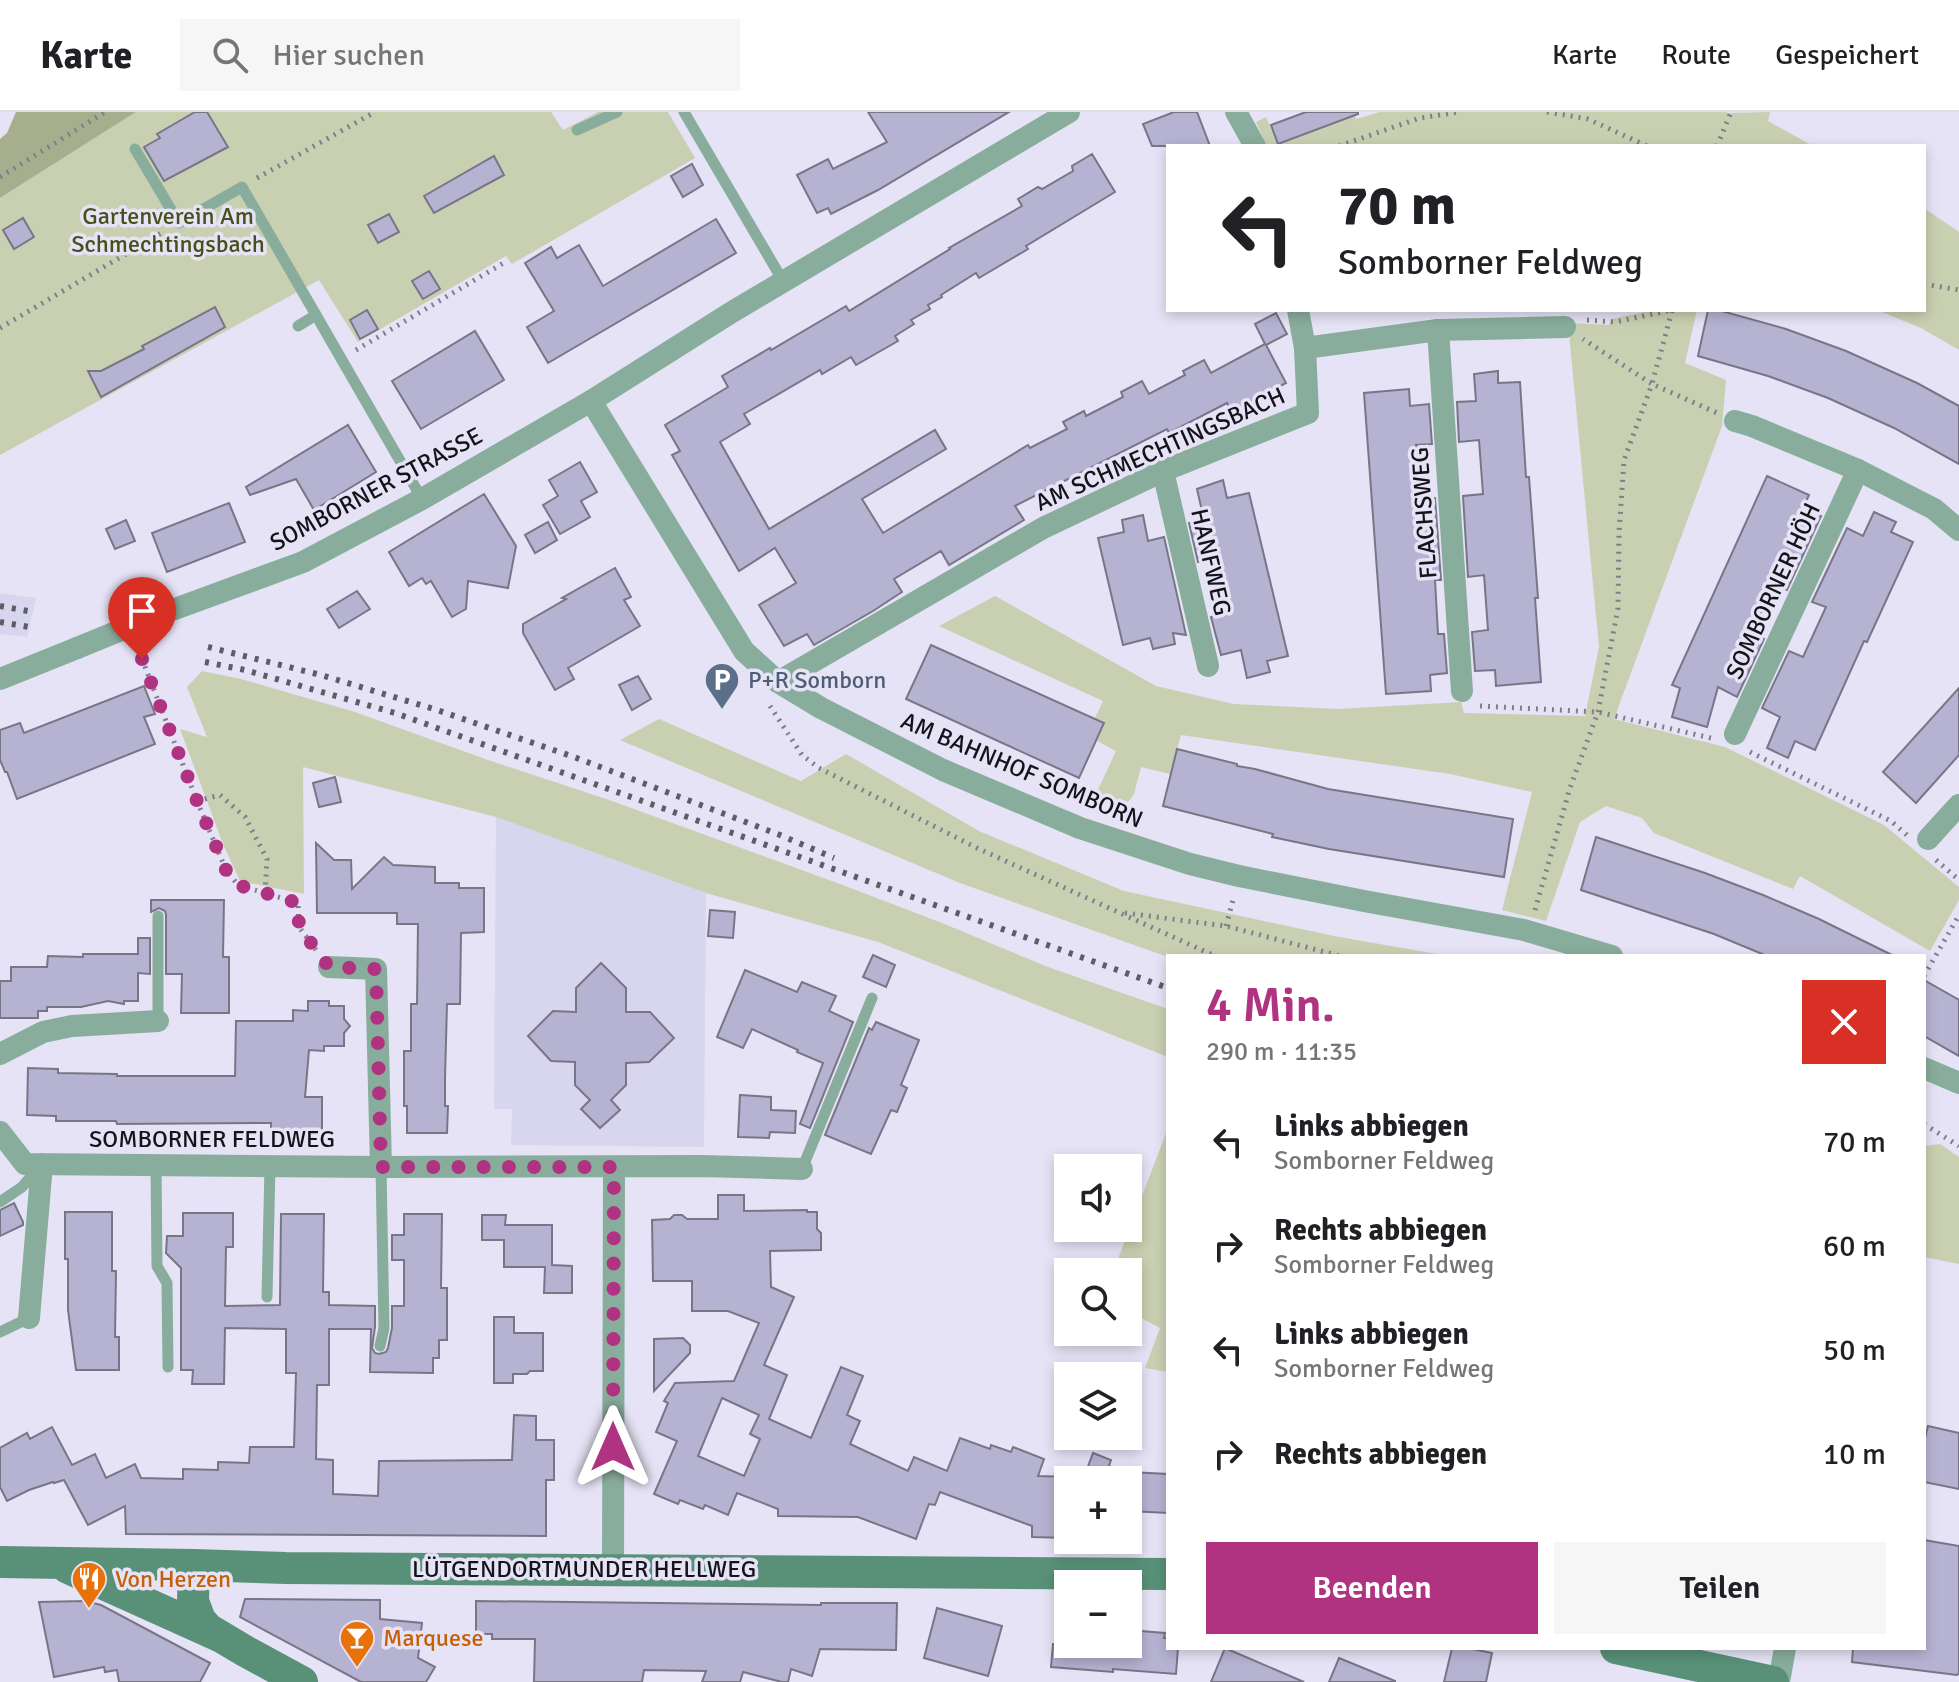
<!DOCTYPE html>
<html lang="de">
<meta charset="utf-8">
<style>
body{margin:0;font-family:Signika,sans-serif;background:#f6f6f6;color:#202124;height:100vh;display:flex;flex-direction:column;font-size:30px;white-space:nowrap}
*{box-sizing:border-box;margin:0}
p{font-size:26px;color:#757577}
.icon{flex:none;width:44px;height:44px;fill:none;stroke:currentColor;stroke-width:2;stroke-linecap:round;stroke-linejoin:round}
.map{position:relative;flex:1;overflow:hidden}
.panel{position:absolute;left:1166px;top:842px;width:760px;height:696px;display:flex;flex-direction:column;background:#fff;border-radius:0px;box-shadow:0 4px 12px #0003}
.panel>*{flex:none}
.guide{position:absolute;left:1166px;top:32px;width:760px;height:168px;border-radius:0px;box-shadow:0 4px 12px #0003;background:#fff;color:#202124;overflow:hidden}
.fabs{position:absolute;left:1054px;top:1042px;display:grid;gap:16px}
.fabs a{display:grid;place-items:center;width:88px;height:88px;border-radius:0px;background:#fff;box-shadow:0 4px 12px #0003;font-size:40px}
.pin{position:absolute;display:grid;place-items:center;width:68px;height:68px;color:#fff;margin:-82px -34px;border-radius:50% 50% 50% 0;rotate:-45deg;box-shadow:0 0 8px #0007}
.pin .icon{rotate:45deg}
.me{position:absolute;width:88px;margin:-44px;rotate:0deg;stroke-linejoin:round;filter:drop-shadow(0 0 6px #0008)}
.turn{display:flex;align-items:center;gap:28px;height:168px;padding:0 40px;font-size:36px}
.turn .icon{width:104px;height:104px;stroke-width:2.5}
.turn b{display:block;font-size:56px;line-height:68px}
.round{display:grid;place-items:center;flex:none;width:84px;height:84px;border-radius:0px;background:#f6f6f6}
.headline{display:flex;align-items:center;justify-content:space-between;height:136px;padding:0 40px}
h1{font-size:48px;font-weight:600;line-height:60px;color:#b03382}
.primary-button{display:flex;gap:16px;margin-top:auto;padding:16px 40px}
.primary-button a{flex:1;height:92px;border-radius:0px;background:#b03382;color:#fff;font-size:32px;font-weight:600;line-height:92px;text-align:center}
.primary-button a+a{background:#f6f6f6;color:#202124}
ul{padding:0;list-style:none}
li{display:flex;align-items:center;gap:24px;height:104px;padding:0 40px}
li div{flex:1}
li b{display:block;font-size:30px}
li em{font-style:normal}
header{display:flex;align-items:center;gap:48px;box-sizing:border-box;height:112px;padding:0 40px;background:#fff;border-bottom:2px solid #e0e0e0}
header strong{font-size:38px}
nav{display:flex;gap:44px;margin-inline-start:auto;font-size:28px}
.search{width:560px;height:72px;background:#f6f6f6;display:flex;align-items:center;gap:20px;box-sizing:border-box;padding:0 28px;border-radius:0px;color:#757577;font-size:30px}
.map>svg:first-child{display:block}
</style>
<header>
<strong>Karte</strong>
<div class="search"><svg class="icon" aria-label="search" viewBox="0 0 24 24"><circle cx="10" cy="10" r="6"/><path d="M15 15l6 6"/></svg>Hier suchen</div>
<nav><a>Karte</a><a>Route</a><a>Gespeichert</a></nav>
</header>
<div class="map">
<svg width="1959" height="1570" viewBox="0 0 1959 1570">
<rect width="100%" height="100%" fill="#e5e3f5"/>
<!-- built -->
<g fill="#d8d5ee">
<path d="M0,481L36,486L27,525L0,522Z"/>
<path d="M496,705L706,781L704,1035L511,1033L512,997H494Z"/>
</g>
<!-- green -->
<g fill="#c9d0b1">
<path d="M136,0H551L563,18L598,0H668L695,46L512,152L506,144L358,230L319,168L0,343V86Z"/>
<path d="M1354,0L1356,7L1380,0H1727V1L1770,0L1768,9L1813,34H1267L1256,10L1266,5L1278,32L1344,8Z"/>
<path d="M1924,96L1959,120V238L1921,216L1877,198H1924Z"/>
<path d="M1654,198H1697L1685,251L1726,268L1722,314L1614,607L1725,635L1884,713L1959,775V788L1930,839L1800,764L1793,777L1654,721L1642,706L1606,694L1580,710L1546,809L1502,798L1532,680L1450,662L1181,623L1170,662L1141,655L1134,682L1125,694L1096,682L1116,639L1097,629L1105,611L1095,606L1103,589L939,514L995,484L1156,574L1234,592L1338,597L1461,590L1464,601L1585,604L1599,535L1568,211L1609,213L1611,207Z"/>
<path d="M202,559L241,567L355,600L488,648L612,689L840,772L942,811L1048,855L1168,897V945L878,830L706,781L496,705L303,655L304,782L240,769L223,732L180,617L207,625L187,575Z"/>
<path d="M659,607L801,669L846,642L979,719L1124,779L1334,824L1448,844L1168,845L960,771L620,628Z"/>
<path d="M1168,1016V1260L1145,1256L1160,1216L1128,1199V1160H1113Z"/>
<path d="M1940,1032L1959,1045V1152L1924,1145V1034Z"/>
</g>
<!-- forest -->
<path fill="#a7ae8e" d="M16,0H136L0,86V27L7,21Z"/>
<!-- building -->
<g fill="#b6b2d2" stroke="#787686" stroke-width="2" fill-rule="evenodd">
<path d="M195,0H207L228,35L164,69L144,35L160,26L157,22Z"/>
<path d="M868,0H1009L878,78L831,102L828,96L817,101L797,63L828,47L833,57L887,30Z"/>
<path d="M1174,0H1197L1210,34H1152L1143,12Z"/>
<path d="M1306,0H1358V2L1278,32L1271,13Z"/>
<path d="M1092,42L1115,80L1026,134L1028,137L979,166L976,161L941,183L942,185L928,193L930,197L911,208L914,212L895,224L898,229L856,253L851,245L822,262L820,258L744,302L750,312L720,330L769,417L935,318L946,337L862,387L883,421L1028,333L1030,336L1067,317L1063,310L1084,299L1086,304L1123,285L1121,280L1142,269L1149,282L1185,263L1183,259L1204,248L1211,261L1265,232L1255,212L1276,201L1287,222L1266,233L1286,271L1231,300L1227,291L1169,321L1167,317L1015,394L1024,408L949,453L941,439L894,467L902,480L873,499L814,533L807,522L784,534L759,493L796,471L775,436L739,459L672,343L680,339L665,313L728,275L722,264L770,236L771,238L846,194L849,199L950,137L949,136L1022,94L1018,87L1038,75L1042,77L1073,59L1072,54Z"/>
<path d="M494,44L504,63L434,101L424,84Z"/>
<path d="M692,52L703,73L683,85L671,64Z"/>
<path d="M389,102L399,120L378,131L368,113Z"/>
<path d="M23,106L34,125L14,137L3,118Z"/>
<path d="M716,107L736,141L548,251L527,215L554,199L525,151L551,135L557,146L579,133L603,174Z"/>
<path d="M429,159L440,177L423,187L412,169Z"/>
<path d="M215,195L225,215L101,285L88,259H101L144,237L142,234Z"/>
<path d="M367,198L378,217L360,227L350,208Z"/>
<path d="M1708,198H1718L1786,217L1846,239L1917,271L1959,294V352L1894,316L1828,286L1768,264L1698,244Z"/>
<path d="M475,219L504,268L421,317L392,269Z"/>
<path d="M1498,259V271L1520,270L1526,365H1529L1538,486H1535L1541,570L1496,574L1495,558L1475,559L1472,520L1488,518L1484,463L1468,465L1463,384L1483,382L1479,328L1459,330L1457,290L1476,289L1474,262Z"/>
<path d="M1409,277L1410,294L1429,292L1432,332L1416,333L1420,387L1435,386L1441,468H1435L1438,522H1444L1447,561L1430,563L1431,579L1386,582L1364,281Z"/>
<path d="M348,313L376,360L314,398L296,367L250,383L246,375Z"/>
<path d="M580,350L597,380L581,389L590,405L560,422L543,393L558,384L549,368Z"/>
<path d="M1767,364L1809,383L1803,396L1821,404L1787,478L1774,472L1752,521L1764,527L1737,585L1718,575L1707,615L1672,605L1680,576L1672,573Z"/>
<path d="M1223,368L1227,386L1249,381L1288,544L1267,549L1270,560L1247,566L1241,538L1221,543L1211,505L1228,500L1216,446L1198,450L1189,411L1204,408L1197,377Z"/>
<path d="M484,382L516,434L508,476L468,469L466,497L452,505L431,469L426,472L422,466L409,474L389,440Z"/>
<path d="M229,391L245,430L167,460L152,421Z"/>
<path d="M1874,400L1896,410L1891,420L1913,430L1867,530L1864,529L1815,638L1795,629L1788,646L1767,636L1780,605L1762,596L1789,539L1803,545L1826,495L1812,490L1847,416L1863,424Z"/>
<path d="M1143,403L1148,429L1164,425L1186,523L1173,521L1175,532L1153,537L1150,526L1123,533L1098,426L1124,420L1122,408Z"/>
<path d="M126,408L135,429L115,437L106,417Z"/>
<path d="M548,410L557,428L535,441L525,423Z"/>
<path d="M615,456L631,485L624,488L640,514L568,556L574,567L555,578L523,521V512L566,487L562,486Z"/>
<path d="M357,479L370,497L339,516L327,497Z"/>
<path d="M931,533L1104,611L1079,666L906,587Z"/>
<path d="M638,564L651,587L632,598L619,573Z"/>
<path d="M144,574L155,602L144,605L155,632L17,687L7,660H5L0,648V618L20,611L24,621Z"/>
<path d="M1959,576V643L1916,691L1883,660Z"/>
<path d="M1177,637L1237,652V654L1255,657L1328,677L1513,707L1504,765L1329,737L1272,725L1273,722L1163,694Z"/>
<path d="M335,665L341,690L319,695L313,671Z"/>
<path d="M1596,725L1705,761L1763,783L1819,807L1894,844H1767L1714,822L1581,778Z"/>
<path d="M316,731L334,748H351L352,777L384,745L393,753L435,755V771H459V776H484V820L461,821L460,892H447L445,966V994H448L447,1021H407V994H404V939H411V892H417L418,812H397V801H317Z"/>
<path d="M151,788H224L223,845H229V901H181L182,862H166V803L165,799L159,796L151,800Z"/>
<path d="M710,798L735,800L733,826L708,824Z"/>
<path d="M138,826H150V862L138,861V889H124V892L108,889L81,895H47V899H38V906H0V869H11V855H47L48,844L83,845V842H138Z"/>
<path d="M873,843L895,853L886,875L863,865Z"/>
<path d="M601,851L626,876V900H650L674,926L649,950L626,951V973L611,988L620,998L600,1016L581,997L590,988L575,973V950L551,949L528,924L553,899L576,900V876Z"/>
<path d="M745,858L797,880L802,870L836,884L829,899L853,910L810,1016L800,1012L823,951L797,940L798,938L752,917L743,936L717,925Z"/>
<path d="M1924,868L1959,888V944L1924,924Z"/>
<path d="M308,889H329V894H344V907L350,914L344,921V934H324V939L309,938L305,985H322V1021L271,1020V1011L117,1012L116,1009H56V1004L27,1003L28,956L58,957V961L117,962V964H235L236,909H293V898L308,899Z"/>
<path d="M876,910L919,928L901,973L907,976L897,1000L891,998L871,1042L825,1023L869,916L872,918Z"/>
<path d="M740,983L771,985V998L796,999L795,1021L770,1020L769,1026L738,1025Z"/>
<path d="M718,1083H744V1099L807,1098V1100H817V1117L821,1121V1138L770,1139L771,1175L794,1185L764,1253L787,1263L769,1307L811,1326L841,1255L863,1264L847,1303L860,1309L850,1332L908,1359L914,1345L947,1359L960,1326L990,1337L991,1333L1011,1340L1013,1335L1044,1347L1038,1364L1068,1365V1426L1032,1425V1414L940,1380L935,1393L929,1392L916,1427L858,1405L778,1404V1397L737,1381L728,1403L705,1393L703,1397L680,1388L678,1392L654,1382L677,1329L656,1320L668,1291L664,1289L675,1271L734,1269L759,1211L728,1199H692V1169H653L652,1108L670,1107L674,1103H682L687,1107H718ZM722,1286L759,1303L750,1322L760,1327L744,1364L698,1344Z"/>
<path d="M14,1091L23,1110V1113L0,1124V1098Z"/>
<path d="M65,1100H112V1159H116L115,1225H119V1258H76L68,1198V1147H65Z"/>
<path d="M183,1101H233V1135H226L225,1194L280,1193L281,1102H324L323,1180H329V1193L375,1194V1215L372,1236L375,1241L379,1242L386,1240L388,1236L392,1216V1194H404V1148H392V1123H404V1102H442L441,1176H447V1228H439V1246H433V1261L370,1260L371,1217H329V1273H317L316,1347L333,1348V1382L378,1384L379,1349L512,1348L514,1303L536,1304V1328H554V1368H546V1424L126,1422L125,1394L88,1413L64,1368L54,1371L53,1370L29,1378L7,1389L0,1375V1336L27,1321L30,1327L52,1315L72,1353L95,1342L106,1366L135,1352L141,1366L183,1367V1357L218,1358V1350L249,1351L250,1335H294L296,1261H286V1217L225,1216L224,1272H192L193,1258H181V1156L166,1141L167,1124H183Z"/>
<path d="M482,1103H506L505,1113H552V1153L572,1154V1181H544L545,1155H504V1128H482Z"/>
<path d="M494,1205H514V1221H543V1259H530L527,1262H513V1271H494Z"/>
<path d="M683,1226L690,1233V1241L654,1279V1227Z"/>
<path d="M1928,1314L1959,1321V1377L1924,1370V1330Z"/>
<path d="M1093,1341L1111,1348L1104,1368H1083Z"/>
<path d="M1129,1360L1168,1362V1401L1129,1399Z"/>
<path d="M1924,1428L1959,1434V1561L1957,1563L1852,1550L1853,1536H1924Z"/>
<path d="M245,1487L380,1488V1507L422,1511L418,1546L435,1555L426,1570H361L240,1505Z"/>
<path d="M85,1489L101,1493L210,1551L200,1570H119L117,1558L105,1560L104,1555L54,1565L39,1490Z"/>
<path d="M476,1489L821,1493V1491H897L896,1538L820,1537L812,1564L791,1557L788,1570H782L743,1560L740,1570H702L706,1559L644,1558L642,1570H534L535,1527H492V1522H476Z"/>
<path d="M937,1496L1002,1514L988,1564L924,1546Z"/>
<path d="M1128,1518L1165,1521L1164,1526H1168V1536H1178L1176,1562L1113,1557V1560L1051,1555L1053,1532H1128Z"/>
<path d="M1225,1536L1304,1570H1211Z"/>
<path d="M1452,1536H1468L1492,1541L1486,1570H1444Z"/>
<path d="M1339,1546L1395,1569V1570H1329Z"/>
</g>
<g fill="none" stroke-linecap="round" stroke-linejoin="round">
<!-- path -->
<g stroke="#7f7e8a" stroke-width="5" stroke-dasharray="2 6" stroke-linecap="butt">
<path d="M1547,0L1588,7L1647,34"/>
<path d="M1339,34L1420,6L1459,0"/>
<path d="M1717,34L1731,0"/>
<path d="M0,65L105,0"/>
<path d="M257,66L375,0"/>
<path d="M1924,172L1959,178"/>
<path d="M1672,199L1652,272L1717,301"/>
<path d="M1587,208L1615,210L1672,198"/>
<path d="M0,216L165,119"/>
<path d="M356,238L507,149"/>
<path d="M142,547L197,689L226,758L238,773L298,791L299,815L316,838"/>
<path d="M770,594L802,643L819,656L979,737L1215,844"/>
<path d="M1480,594L1598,600L1715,627"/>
<path d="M1750,640L1891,709L1907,723"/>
<path d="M197,689L220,683L245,705L267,747L265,781"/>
<path d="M1936,748L1959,768"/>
<path d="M1535,798L1570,676L1598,600L1618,496L1619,421L1624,348L1652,272L1583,227"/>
<path d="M1125,801L1226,814L1340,844"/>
<path d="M1226,814L1234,784"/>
<path d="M1924,864L1959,803"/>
<path d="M1924,1012L1959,1034"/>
</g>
<!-- lane -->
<g stroke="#89ad9c" stroke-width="11">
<path d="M684,0L783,169"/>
<path d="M577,18L617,0"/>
<path d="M135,37L179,111L242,75L316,203"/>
<path d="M298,214L316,203L422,387"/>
<path d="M158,909V804"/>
<path d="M156,1053L157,1154L167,1171L168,1255"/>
<path d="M802,1057L872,886"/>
<path d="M0,1090L22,1075L39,1055"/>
<path d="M267,1185L270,1054"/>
<path d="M0,1220L29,1206"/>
<path d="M380,1234L384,1216L381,1055"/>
</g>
<!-- street -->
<g stroke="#89ad9c" stroke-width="22">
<path d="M1236,0L1255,34"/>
<path d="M1438,218L1462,579"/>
<path d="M1305,236L1438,218L1565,215"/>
<path d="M591,289L744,539L778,570L821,596L943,658L1080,716L1190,752L1239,764L1364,789L1524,818L1612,844"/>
<path d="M1735,309L1752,314L1858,358L1934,397L1959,418"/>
<path d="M1163,359L1208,554"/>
<path d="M153,505L303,450L422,387L591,289L732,200L1069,0"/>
<path d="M0,567L77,536"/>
<path d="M778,570L1043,416L1163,359L1308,301L1305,236L1298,198"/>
<path d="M1735,622L1858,358"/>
<path d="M1928,727L1959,693"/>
<path d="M329,855L376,857L381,1055"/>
<path d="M0,942L43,920L72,914L158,909"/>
<path d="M1924,956L1959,971"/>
<path d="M0,1020L25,1052L381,1055L702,1054L802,1057"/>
<path d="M29,1206L42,1052"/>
<path d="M613,1458L614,1055"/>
<path d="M1779,1570L1785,1536"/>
</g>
<!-- secondary -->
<g stroke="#599178" stroke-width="32">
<path d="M0,1450L194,1453L286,1456L1168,1462"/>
<path d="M194,1453L193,1489L200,1508L208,1517L245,1539L302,1570"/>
<path d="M68,1456L219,1524"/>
<path d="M1616,1536L1773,1570"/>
</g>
<!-- rail -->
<g stroke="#5e5c67" stroke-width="6" stroke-dasharray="4 8" stroke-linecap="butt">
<path d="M0,494L33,500"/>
<path d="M0,510L29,515"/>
<path d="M208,535L321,563L437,598L574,645L780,723L834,746"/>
<path d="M205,550L245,558L395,601L1168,876"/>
</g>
<!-- street-bridge -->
<path stroke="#89ad9c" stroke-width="22" d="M77,536L153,505"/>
</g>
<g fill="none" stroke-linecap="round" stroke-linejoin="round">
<!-- route -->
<path stroke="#b03382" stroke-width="14" stroke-dasharray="0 25.2" d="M142,547L197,689L226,758L238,773L298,791L299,815L329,855L376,857L381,1055H614L613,1335"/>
</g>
<!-- icons -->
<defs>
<symbol id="parking-pin" viewBox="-11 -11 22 30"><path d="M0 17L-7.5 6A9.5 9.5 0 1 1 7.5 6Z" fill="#5c6f8a" stroke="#e5e3f5"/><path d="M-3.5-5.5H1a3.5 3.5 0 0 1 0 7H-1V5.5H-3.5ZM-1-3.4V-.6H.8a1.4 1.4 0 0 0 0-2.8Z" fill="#fff"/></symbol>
<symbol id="restaurant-pin" viewBox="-11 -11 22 30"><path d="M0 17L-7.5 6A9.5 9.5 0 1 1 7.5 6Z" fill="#e8710a" stroke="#e5e3f5"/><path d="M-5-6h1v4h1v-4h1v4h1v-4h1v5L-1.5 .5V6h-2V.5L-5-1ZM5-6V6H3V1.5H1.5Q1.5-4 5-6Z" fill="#fff"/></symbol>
<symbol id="bar-pin" viewBox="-11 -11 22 30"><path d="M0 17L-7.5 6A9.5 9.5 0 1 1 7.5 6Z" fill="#e8710a" stroke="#e5e3f5"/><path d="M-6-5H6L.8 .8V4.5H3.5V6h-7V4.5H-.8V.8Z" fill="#fff"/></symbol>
</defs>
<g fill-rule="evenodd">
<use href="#parking-pin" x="702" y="548" width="40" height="54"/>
<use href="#restaurant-pin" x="69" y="1447" width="40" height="54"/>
<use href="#bar-pin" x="337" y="1506" width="40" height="54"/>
</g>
<g text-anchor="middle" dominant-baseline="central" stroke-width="7" stroke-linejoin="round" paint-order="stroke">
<!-- park labels -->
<g font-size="24" fill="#474f1a" stroke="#e5e3f5">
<text x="168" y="104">Gartenverein Am<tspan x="168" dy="28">Schmechtingsbach</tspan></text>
</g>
<!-- street labels -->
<g font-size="24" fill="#141319" stroke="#e5e3f5">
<text transform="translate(1160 337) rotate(-24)">AM SCHMECHTINGSBACH</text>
<text transform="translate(376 377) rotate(-28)">SOMBORNER STRASSE</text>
<text transform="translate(1424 401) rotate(-94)">FLACHSWEG</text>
<text transform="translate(1211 450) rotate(77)">HANFWEG</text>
<text transform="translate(1773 479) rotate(-65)">SOMBORNER HÖH</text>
<text transform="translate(1022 658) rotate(23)">AM BAHNHOF SOMBORN</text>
<text x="212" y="1027">SOMBORNER FELDWEG</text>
<text x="584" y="1457">LÜTGENDORTMUNDER HELLWEG</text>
</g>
<!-- service labels -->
<g font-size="24" fill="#4e5e75" stroke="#e5e3f5" text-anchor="start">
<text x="748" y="568">P+R Somborn</text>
</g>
<!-- food labels -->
<g font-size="24" fill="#c56008" stroke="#e5e3f5" text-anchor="start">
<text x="115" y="1467">Von Herzen</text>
<text x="383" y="1526">Marquese</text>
</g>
</g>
</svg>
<div class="fabs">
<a><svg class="icon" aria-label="sound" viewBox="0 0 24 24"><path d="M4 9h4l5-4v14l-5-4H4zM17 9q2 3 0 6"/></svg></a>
<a><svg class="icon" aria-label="search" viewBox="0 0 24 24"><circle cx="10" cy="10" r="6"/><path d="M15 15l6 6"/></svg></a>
<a><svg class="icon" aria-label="layers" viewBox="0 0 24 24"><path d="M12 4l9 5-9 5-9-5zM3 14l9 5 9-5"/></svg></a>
<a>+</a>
<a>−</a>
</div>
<div class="pin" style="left:142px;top:547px;background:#d93025"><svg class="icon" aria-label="arrive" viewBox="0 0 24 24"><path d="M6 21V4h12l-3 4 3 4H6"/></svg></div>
<svg class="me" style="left:613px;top:1335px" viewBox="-20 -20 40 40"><path d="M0-17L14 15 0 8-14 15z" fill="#b03382" stroke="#fff" stroke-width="4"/></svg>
<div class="guide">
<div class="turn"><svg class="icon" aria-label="left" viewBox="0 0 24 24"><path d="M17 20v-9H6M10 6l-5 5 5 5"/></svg><div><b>70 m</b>Somborner Feldweg</div></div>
</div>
<section class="panel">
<div class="headline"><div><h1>4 Min.</h1><p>290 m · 11:35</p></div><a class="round" style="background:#d93025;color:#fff"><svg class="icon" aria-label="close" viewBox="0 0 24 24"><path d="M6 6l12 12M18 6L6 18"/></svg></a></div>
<ul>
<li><svg class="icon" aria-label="left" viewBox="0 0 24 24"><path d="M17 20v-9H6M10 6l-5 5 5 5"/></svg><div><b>Links abbiegen</b><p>Somborner Feldweg</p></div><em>70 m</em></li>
<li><svg class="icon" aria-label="right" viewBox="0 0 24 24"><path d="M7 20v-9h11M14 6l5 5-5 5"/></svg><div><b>Rechts abbiegen</b><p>Somborner Feldweg</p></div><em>60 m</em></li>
<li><svg class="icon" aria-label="left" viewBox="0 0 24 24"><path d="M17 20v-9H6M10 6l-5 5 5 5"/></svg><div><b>Links abbiegen</b><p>Somborner Feldweg</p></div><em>50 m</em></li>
<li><svg class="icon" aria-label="right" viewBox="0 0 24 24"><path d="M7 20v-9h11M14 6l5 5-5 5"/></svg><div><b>Rechts abbiegen</b></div><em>10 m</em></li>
</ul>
<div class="primary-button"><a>Beenden</a><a>Teilen</a></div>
</section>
</div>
